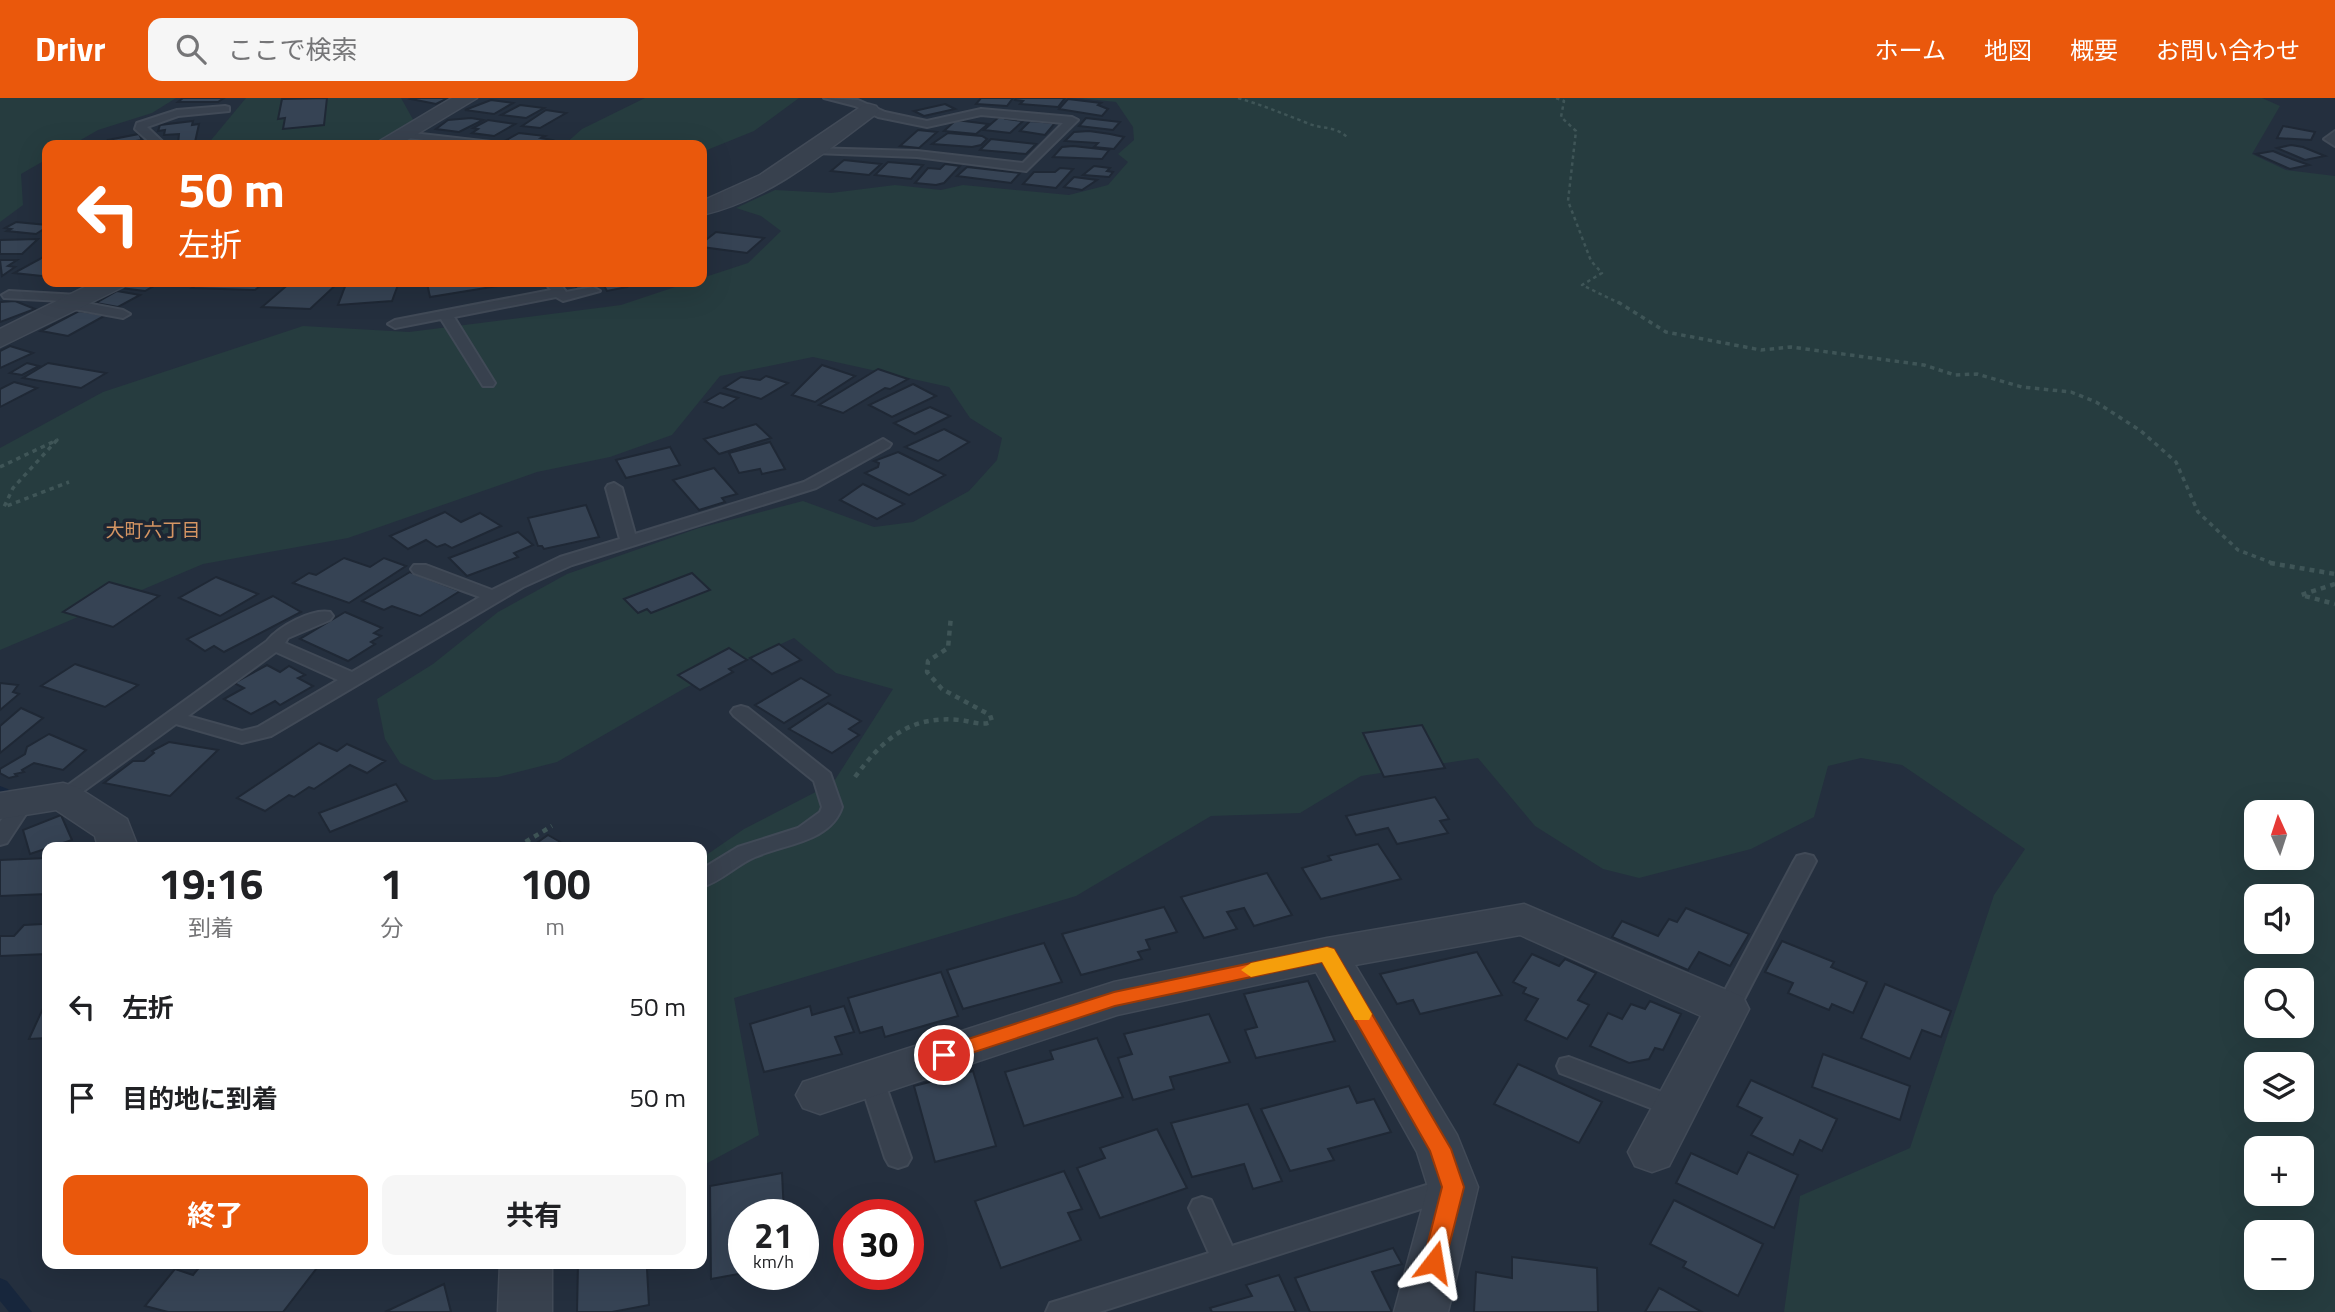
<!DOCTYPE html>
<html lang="ja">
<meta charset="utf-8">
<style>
body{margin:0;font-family:"Titillium Web","Noto Sans JP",sans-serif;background:#f6f6f6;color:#202124;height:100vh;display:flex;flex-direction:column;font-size:26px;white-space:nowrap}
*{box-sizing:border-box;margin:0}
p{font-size:23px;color:#757577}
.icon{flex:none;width:38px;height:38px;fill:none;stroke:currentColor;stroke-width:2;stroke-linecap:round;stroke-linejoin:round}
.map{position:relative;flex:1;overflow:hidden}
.drawer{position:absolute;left:42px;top:744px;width:665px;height:427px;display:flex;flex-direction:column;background:#fff;border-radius:14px;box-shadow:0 7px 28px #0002}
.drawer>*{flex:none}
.top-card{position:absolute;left:42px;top:42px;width:665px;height:147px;border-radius:14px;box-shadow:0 7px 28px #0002;background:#ea580c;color:#fff;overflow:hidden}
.needle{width:46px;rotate:357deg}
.buttons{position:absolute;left:2244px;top:702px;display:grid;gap:14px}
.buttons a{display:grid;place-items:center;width:70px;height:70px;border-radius:14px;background:#fff;box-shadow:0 7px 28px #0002;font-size:35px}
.speed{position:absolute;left:728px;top:1101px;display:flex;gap:14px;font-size:35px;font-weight:700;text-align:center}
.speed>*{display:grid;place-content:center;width:91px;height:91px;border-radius:50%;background:#fff;box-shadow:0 7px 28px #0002;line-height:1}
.speed small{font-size:18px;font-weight:400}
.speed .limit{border:10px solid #d22;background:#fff;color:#111}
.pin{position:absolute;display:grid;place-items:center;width:60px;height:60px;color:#fff;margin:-30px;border:4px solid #fff;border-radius:50%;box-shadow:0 2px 7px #0007}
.me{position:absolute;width:77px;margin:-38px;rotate:14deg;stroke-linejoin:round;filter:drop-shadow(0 0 5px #0008)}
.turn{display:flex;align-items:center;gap:24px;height:147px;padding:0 21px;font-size:32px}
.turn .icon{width:91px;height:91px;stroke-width:2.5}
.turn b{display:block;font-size:49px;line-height:60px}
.eta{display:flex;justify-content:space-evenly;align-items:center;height:119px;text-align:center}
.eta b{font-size:42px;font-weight:700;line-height:49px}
.cta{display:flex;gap:14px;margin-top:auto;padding:14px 21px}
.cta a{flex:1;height:80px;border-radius:14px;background:#ea580c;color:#fff;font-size:28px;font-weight:700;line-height:80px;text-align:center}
.cta a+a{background:#f6f6f6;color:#202124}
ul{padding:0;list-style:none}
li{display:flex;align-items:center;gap:21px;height:91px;padding:0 21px}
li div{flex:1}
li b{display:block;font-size:26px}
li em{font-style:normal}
header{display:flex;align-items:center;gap:42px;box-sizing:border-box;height:98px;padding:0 35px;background:#ea580c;color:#fff}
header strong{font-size:33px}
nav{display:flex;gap:38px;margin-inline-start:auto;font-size:24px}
.search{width:490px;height:63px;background:#f6f6f6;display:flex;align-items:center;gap:18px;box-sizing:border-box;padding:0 24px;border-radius:14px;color:#757577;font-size:26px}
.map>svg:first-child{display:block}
</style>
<header>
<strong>Drivr</strong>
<div class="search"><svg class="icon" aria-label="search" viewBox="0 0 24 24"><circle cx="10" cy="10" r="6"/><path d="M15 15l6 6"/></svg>ここで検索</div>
<nav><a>ホーム</a><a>地図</a><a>概要</a><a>お問い合わせ</a></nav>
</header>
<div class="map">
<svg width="2335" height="1214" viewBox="0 0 2335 1214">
<rect width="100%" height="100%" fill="#242f3e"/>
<!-- green -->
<g fill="#263c3f" fill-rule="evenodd">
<path d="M0,0H176L152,15L98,32L72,47H47V61L21,76L23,107L0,124Z"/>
<path d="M246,0H401L415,25L374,47H207Z"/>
<path d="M645,0H799L754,33L702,54V47H564L582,31Z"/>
<path d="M1079,0H2262L2280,8L2252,56L2286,72L2335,78V1214H1784L1800,1098L1910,1050L1994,797L2025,751L1902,667L1861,660L1828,668L1814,719L1751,751L1639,780L1603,771L1535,728L1478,660L1361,678L1300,715L1211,718L1076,798L734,900L759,1037L702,1068V760L744,731L833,685L893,591L836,575L794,540L685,590L557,664L498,679L434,682L400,665L385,641L377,601L433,566L498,514L567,476L699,430L803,403L874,429L913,424L969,393L997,362L1002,340L970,320L949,289L813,259L720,278L672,337L610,359L537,374L348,440L203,466L0,552V350L103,294L303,228L409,234L621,207L690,184H702V180L748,165L781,133L761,118L736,110L775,92L831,95L895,87L941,92L963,87L1069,97L1108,87L1128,64L1118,56L1134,42L1133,29L1116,4ZM2256,714H2301V760H2256ZM2256,798H2301V844H2256ZM2256,882H2301V928H2256ZM2256,966H2301V1012H2256ZM2256,1050H2301V1096H2256ZM2256,1134H2301V1180H2256Z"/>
</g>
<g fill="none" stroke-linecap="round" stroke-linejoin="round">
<!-- stream -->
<g fill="#17263c" fill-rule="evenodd">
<path d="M0,688L8,691L10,694L5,702L0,704Z"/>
<path d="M0,1180L7,1183L32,1214H9L0,1203Z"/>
</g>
</g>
<!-- building -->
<g fill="#364354" stroke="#1f2835" stroke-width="2">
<path d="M183,0H224L218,4H178Z"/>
<path d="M327,0L324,27L283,31L285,20L278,21L282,1Z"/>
<path d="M414,0H448L436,6L411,1Z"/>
<path d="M981,0H1013L1007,8L976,6Z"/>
<path d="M1016,0H1065L1058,9L1020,6L1023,3L1015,2Z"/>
<path d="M1068,1L1101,5L1098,7L1108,11L1102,18L1059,11Z"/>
<path d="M491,2L513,5L494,16L465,12Z"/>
<path d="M945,6L955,11L924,18L914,13Z"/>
<path d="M520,7L544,10L526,20L501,17Z"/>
<path d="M546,12L566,15L540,30L522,28Z"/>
<path d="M999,19L1009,20L1007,21L1023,23L1010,35L984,32Z"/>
<path d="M471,20L483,22L459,34L436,31L448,22Z"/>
<path d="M1086,20L1120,24L1113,32L1079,28Z"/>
<path d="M488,22L515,26L494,38L472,35L478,31L473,30Z"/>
<path d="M956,22L988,26L976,36L944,33Z"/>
<path d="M193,23L192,27L199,26L195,44L178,46L179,36L164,37L165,32L158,33L160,27Z"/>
<path d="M1030,23L1055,25L1045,37L1020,33Z"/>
<path d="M2283,28L2315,34L2311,42L2277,40Z"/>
<path d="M918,32L937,34L919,50L900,48Z"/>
<path d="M1089,33L1110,36L1124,39L1114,51L1094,49L1098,45L1065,43L1074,34Z"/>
<path d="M519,35L545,38L541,40L552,42L543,47L503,44Z"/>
<path d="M948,35L982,38L987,41L981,47L972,49L932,46Z"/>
<path d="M139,36L142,42L111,47L108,42Z"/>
<path d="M991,41L1036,46L1026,56L980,52Z"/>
<path d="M2291,47L2303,49L2325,58L2305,62L2277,50Z"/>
<path d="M1073,48L1109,52L1102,61L1053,59L1062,49Z"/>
<path d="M2273,53L2292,61L2309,67L2290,71L2256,56Z"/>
<path d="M844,62L881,66L869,77L831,73Z"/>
<path d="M888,64L923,67L911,81L875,77Z"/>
<path d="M945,66L960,68L944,85L936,87L915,85L928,70L940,71Z"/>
<path d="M1094,68L1110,70L1107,73L1113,74L1109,79L1083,77Z"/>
<path d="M967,69L1020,75L1011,85L957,78Z"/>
<path d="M1060,70L1073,71L1056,90L1023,86L1034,74H1055Z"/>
<path d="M1074,79L1097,82L1082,92L1064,89Z"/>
<path d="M16,124L47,127V129L36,136L7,133L11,131L5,130Z"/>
<path d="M716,134L764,140L747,155L702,149V145Z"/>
<path d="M38,141L22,156H0V142Z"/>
<path d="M47,157V175L42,178L14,175Z"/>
<path d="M0,162H17L8,168L15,169L2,178Z"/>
<path d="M131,184H161L145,193L121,190Z"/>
<path d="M200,184H265L255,192L192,190Z"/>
<path d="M291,184H339L310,211L262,209Z"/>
<path d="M399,184L392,203L338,207L346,186Z"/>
<path d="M497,184L498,188L430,199L427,185Z"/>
<path d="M573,184H631L625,185L627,189L607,193L603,186L577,191Z"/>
<path d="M117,193L140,197L118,209L96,205Z"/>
<path d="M15,203L35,211L0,224V204Z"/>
<path d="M79,213L106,217L68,238L41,233Z"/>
<path d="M10,248L33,255L0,270V253Z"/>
<path d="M27,265L39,268L22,277L10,275Z"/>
<path d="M48,265L106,275L81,290L23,280Z"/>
<path d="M822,267L855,278L815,304L792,297Z"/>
<path d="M878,271L908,281L890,291L885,290L843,315L819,307Z"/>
<path d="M766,278L788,285L761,301L724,290L741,279L760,282Z"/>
<path d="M14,284L37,290L0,309V291Z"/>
<path d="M913,286L936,298L892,319L869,307Z"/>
<path d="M720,295L738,300L723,310L705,304Z"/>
<path d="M930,309L950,318L915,336L894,325Z"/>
<path d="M756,326L771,340L719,356L704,341Z"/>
<path d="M944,331L969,344L938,363L905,349Z"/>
<path d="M770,344L785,371L762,376L760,371L739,375L729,355Z"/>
<path d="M670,349L680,367L626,380L616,362Z"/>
<path d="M898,354L945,377L909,397L865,375L878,369L879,365L874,363Z"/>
<path d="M714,370L737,396L722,400L725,404L699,412L673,382Z"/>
<path d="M863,386L904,406L877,421L840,402Z"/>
<path d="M586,407L599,439L544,451L542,448H538L528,420Z"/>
<path d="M445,414L461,424L480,415L501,428L452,450L445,446L437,449L426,442L408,451L390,438Z"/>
<path d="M518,434L533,447L514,455L518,459L467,478L449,460Z"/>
<path d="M344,460L370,469L384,460L406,468L349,505L293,485L309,475L316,477Z"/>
<path d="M410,474L460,493L420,518L392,508L384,512L362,503Z"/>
<path d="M692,475L710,492L651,515L647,511L638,515L624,501Z"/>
<path d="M216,479L258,496L220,518L179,500Z"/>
<path d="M109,484L159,498L113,529L63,514Z"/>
<path d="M273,498L301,514L224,554L214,548L205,553L187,541Z"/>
<path d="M345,514L382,530L374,535L381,538L371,544L375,546L348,563L300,541Z"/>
<path d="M779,546L801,562L772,576L750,560Z"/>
<path d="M729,550L747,562L729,571L733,574L700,592L678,577Z"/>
<path d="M75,566L138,587L105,609L41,588Z"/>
<path d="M267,567L280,574L289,568L305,577L298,580L313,588L280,607L275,603L251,616L224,601L244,590L234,585Z"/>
<path d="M801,580L830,597L784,625L755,607Z"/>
<path d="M0,585L18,587L13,594L19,596L0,612Z"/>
<path d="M828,605L861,623L849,631L859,637L832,655L789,631Z"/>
<path d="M21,610L43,620L0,655V628Z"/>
<path d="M1422,627L1445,670L1384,679L1363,635Z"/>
<path d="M49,636L86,652L63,672L34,665L22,672L24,674L15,676L17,678L9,680L0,675V671L25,656L27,649Z"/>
<path d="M169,644L218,652L170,698L104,685L133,663H144L154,655L152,653Z"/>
<path d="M319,645L337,653L347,646L385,663L367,675L350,667L314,691L309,689L294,699L289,697L265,713L237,700Z"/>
<path d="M396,686L407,703L330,734L319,715Z"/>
<path d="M1435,699L1449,721L1440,723L1448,735L1397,746L1388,730L1356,737L1346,718Z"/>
<path d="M61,717L72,742L30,756L23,732Z"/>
<path d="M548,737L569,749H531Z"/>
<path d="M1378,746L1401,781L1321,801L1302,770L1331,762L1328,758Z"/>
<path d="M47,760V796L0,798V762Z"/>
<path d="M1267,775L1292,817L1254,828L1244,810L1227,814L1237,831L1204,840L1181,799Z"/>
<path d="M1164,809L1177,834L1146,842L1150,851L1138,854L1142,861L1081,877L1062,836Z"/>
<path d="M1686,810L1749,836L1730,868L1699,854L1688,872L1612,839L1622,823L1658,838L1669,821L1677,824Z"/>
<path d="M47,822V856L0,858V838H14L24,827L43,826Z"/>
<path d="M1782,843L1834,864L1831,869L1867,884L1853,915L1832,906L1829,912L1788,895L1793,885L1765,874Z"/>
<path d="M1044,845L1062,884L963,911L947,872Z"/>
<path d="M1477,854L1502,897L1420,916L1413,902L1397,906L1380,876Z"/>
<path d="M1532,856L1559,868L1565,861L1596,875L1578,902L1589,907L1567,941L1525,922L1538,901L1523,895L1526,890L1513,884Z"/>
<path d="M941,874L958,918L885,939L882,929L860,935L848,900Z"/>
<path d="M1308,883L1335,943L1256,960L1245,932L1257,929L1244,896Z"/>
<path d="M1885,886L1951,913L1941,939L1922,932L1910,961L1861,940Z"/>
<path d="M1650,903L1681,916L1663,952L1655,950L1649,961L1629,965L1590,948L1608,915L1622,921L1631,906L1645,911Z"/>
<path d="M45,906H47V940L29,941Z"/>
<path d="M810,908L812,917L844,908L854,934L835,939L842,956L764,974L750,926Z"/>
<path d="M1209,916L1230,964L1170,979L1174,991L1133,1002L1118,960L1132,956L1124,936Z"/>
<path d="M1097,940L1123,999L1024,1028L1005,974L1053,961L1050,953Z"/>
<path d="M1823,956L1910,988L1900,1022L1812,989Z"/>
<path d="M1518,966L1602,1004L1579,1045L1494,1006Z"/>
<path d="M973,973L996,1048L935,1064L914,988Z"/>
<path d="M1751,982L1837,1021L1822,1053L1800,1042L1793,1057L1751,1037L1762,1020L1737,1008Z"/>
<path d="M1349,988L1357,1005L1374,1001L1391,1034L1328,1051L1334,1062L1290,1073L1261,1011Z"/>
<path d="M1248,1006L1282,1083L1253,1091L1244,1066L1192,1079L1171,1025Z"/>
<path d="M1157,1031L1187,1090L1100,1120L1077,1070L1105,1060L1100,1050Z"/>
<path d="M1748,1054L1798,1077L1774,1130L1676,1085L1691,1055L1737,1076Z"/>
<path d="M1064,1073L1082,1111L1068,1115L1081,1142L1001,1170L975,1103Z"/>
<path d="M782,1075L784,1116H744V1175L711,1181L710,1088Z"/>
<path d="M1674,1102L1763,1146L1738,1198L1683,1169L1686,1164L1650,1146Z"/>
<path d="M1393,1150L1402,1166L1372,1174L1392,1214H1310L1295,1180Z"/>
<path d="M1512,1159L1597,1170L1598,1214H1474L1476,1174L1512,1180Z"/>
<path d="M202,1166H320L283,1214H168L145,1208L175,1171L193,1177Z"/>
<path d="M578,1166H661V1169L647,1171L649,1207L612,1214H577Z"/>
<path d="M1279,1177L1296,1214H1212L1210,1210L1252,1198L1246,1187Z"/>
<path d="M444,1186L451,1214H385Z"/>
<path d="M1659,1190L1663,1192L1702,1214H1645Z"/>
</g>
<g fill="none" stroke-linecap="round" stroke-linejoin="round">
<defs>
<g id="lane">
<path d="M824,0L858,2L885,14L927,23L981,11L1072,19L1078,22L1026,73L917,59L815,55L811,54V50L917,53L1023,65L1063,25L981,17L927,29L878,19L855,8Z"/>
<path d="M225,8L229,9V13L178,18L147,29L166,47H153L135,31L137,25L177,12Z"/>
<path d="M2335,33V48L2324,41Z"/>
<path d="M404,34L491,44L497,47H464L400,39V35Z"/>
<path d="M551,184H559L566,194L593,189L600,193L563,203L556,199L454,219L495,285L493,288H483L441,221L395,230L388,226L395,222L551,192L547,187Z"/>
<path d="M9,193L78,197L85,201L81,204L123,212L130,216L123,220L63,209V203L4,200L2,197Z"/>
<path d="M883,341L891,346L889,349L816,390L572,467L523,489L271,638L242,645L176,626L70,703H56L53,698L267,543C278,529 312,510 330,514L333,518L330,522L288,540L285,545L352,574L480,499L414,475L411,471L414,467H426L492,492L560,459L620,441L606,390L608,387L614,385L622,390L635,436L804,384ZM276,554L338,582L258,629L242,633L188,618Z"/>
<path d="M741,608L748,610L830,675L842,709C831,744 784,746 755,759C736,767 722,783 702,789V771L738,749L798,730L820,714L822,709L814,683L734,618L731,614L734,610Z"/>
<path d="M22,700L32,707L7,745L0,747V724L15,702Z"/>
<path d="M1805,756L1813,758L1816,763L1739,911L1735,917L1727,920L1719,917L1715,911L1794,763L1797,758Z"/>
<path d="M1569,959L1683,1002L1686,1009L1683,1016L1674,1019L1560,975L1557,968L1560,961Z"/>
<path d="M871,970L880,973L883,980L911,1060L907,1067L898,1070L889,1067L885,1060L859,980L862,973Z"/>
<path d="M1449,1080L1458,1083L1462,1091L1458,1099L1099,1214H1046L1050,1205L1060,1202L1209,1155L1189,1110L1193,1102L1202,1099L1211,1102L1232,1148Z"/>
</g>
<g id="street">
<path d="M452,0H477L399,47H373Z"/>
<path d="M869,6L876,8L879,12L876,16C823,56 768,102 702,117V103L760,77L862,8Z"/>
<path d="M95,184H127L123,189L0,249V231Z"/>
<path d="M63,685L77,689L127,721L138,749H98L95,738L56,712L0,721V695Z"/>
<path d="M1524,806L1743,899L1749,911L1669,1068L1652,1074L1635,1068L1628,1054L1701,918L1520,837L1355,867L1457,1037L1478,1089L1448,1214H1394L1428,1089L1417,1054L1316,874L1117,917L820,1016L803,1010L796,997L803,984L1114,884L1327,840Z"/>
<path d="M500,1166H552V1214H498Z"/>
</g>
</defs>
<!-- lane casing -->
<use href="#lane" stroke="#414a57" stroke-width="4"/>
<!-- street casing -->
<use href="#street" stroke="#414a57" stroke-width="3"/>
<!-- path-far2 -->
<g stroke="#3f5557" stroke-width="2.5" stroke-dasharray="3.5 3.5" stroke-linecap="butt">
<path d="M1238,0C1262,7 1284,16 1307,25C1323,32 1335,27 1348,40"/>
<path d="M1556,0L1564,3L1561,19L1576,33L1568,103L1591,163L1602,175L1582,187L1621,206"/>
</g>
<!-- path-far1 -->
<g stroke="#3f5557" stroke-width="3.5" stroke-dasharray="4.5 4.5" stroke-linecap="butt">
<path d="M1618,204L1666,234L1761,252L1791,249L1924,267L1955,277L1977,276L2022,289L2071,294L2096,304L2141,333L2176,364L2198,414L2238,452L2275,466"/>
<path d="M0,369L57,342L13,390L4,409L69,384"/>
</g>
<!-- path -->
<g stroke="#3f5557" stroke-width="4.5" stroke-dasharray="5 5" stroke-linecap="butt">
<path d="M2270,465L2335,476"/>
<path d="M2335,486L2301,497L2335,506"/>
<path d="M855,679C883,641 910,617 960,622C971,623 983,629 992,623L990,617L942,591L927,574L928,563L948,550L951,518"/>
<path d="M517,749L552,728"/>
</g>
<!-- lane -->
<use href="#lane" fill="#38414e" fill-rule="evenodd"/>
<!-- street -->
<use href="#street" fill="#38414e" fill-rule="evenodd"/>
</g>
<!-- route -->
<path fill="#ea580c" stroke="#983908" stroke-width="2" d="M1327,849L1334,851L1451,1051L1464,1089L1445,1164L1442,1171L1434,1174L1426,1171L1423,1164L1442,1089L1430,1053L1322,864L1115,908L944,964L937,962L934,957L937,951L1114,894Z"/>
<!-- slow -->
<path fill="#f59e0b" d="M1327,849L1334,851L1369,911L1372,916L1369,922H1355L1322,864L1251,879L1241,872L1251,865Z"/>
<g text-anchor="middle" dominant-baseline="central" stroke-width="7" stroke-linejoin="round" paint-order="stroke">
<!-- neighbourhood labels -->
<g font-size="19" fill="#d59563" stroke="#1d2633">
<text x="153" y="431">大町六丁目</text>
</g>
</g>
</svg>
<div class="buttons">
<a><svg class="needle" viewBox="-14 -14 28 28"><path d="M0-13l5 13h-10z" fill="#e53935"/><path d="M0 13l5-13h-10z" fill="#757577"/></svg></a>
<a><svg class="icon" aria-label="sound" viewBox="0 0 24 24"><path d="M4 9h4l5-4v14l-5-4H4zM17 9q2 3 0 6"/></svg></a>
<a><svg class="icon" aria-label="search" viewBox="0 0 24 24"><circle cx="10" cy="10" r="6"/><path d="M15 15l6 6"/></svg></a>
<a><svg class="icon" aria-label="layers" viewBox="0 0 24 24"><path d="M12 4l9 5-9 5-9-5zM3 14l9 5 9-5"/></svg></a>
<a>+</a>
<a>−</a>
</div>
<div class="speed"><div>21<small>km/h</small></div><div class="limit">30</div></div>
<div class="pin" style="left:944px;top:957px;background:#d93025"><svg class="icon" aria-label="arrive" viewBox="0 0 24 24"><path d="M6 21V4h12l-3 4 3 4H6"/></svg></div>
<svg class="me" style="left:1434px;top:1164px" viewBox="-20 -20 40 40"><path d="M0-17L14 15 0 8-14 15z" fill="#ea580c" stroke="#fff" stroke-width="4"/></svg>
<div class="top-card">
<div class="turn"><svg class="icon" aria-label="left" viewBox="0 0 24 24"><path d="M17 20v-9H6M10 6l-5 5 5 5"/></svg><div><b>50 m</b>左折</div></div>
</div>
<section class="drawer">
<div class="eta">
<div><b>19:16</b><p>到着</p></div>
<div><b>1</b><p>分</p></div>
<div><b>100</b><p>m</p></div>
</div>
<ul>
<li><svg class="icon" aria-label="left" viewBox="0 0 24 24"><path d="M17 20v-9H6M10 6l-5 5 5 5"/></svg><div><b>左折</b></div><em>50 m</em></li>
<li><svg class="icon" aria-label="arrive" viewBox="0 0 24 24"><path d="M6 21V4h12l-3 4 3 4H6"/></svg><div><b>目的地に到着</b></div><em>50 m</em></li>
</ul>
<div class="cta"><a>終了</a><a>共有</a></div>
</section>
</div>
